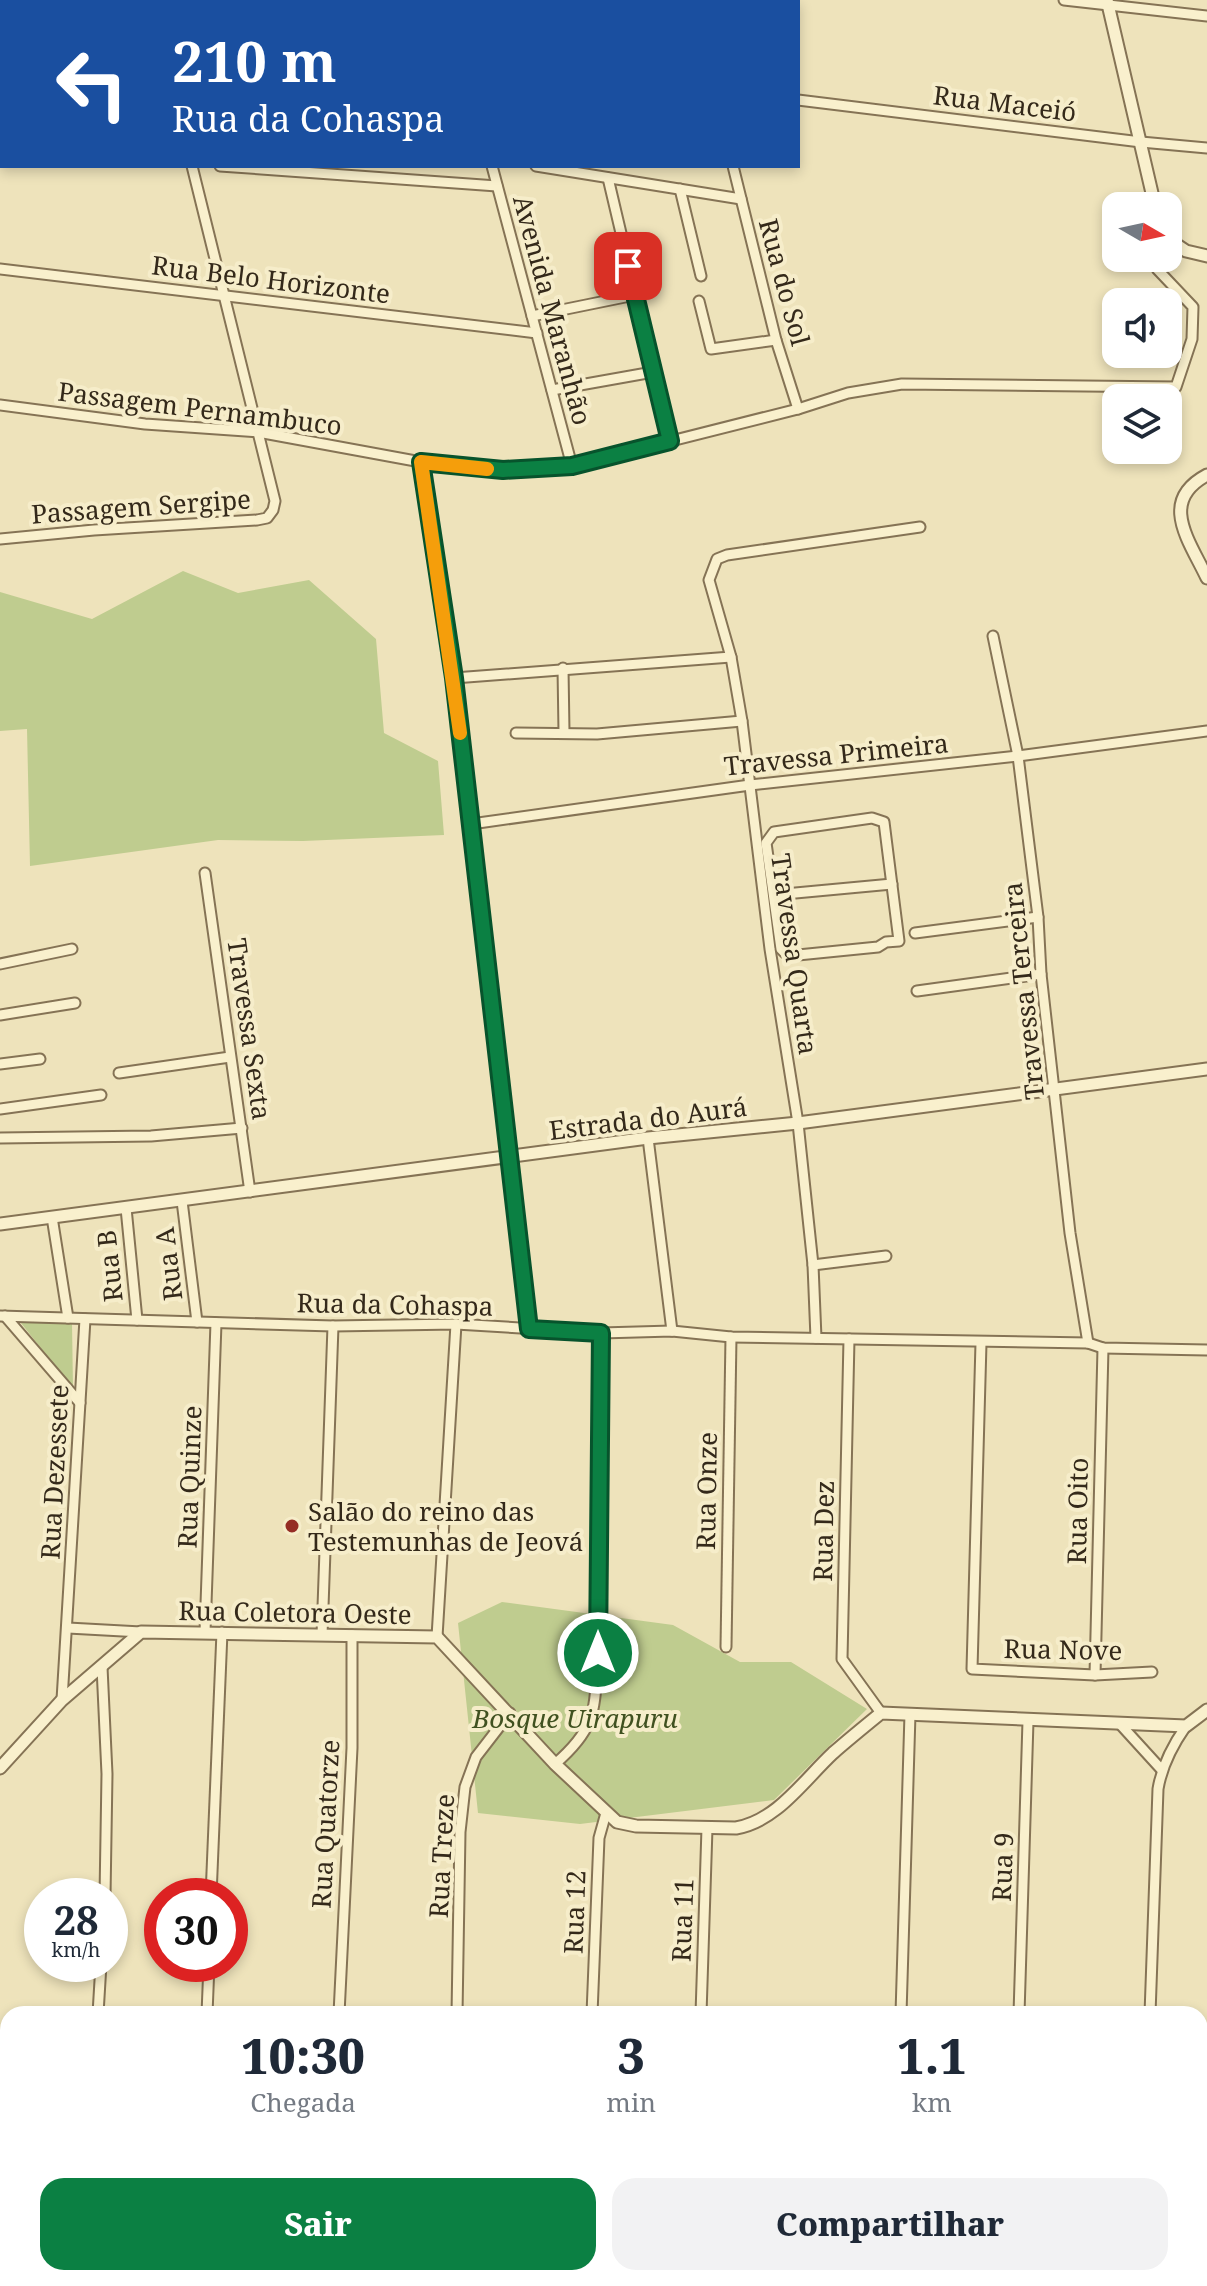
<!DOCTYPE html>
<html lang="pt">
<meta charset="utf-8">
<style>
body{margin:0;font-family:"Noto Serif",serif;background:#f2f2f3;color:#1f2937;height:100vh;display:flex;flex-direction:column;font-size:30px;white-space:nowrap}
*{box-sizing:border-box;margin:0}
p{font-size:26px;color:#747a83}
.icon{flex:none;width:44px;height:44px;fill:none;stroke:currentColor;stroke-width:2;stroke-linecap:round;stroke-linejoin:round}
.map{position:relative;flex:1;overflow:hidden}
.side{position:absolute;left:0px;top:2006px;width:1208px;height:280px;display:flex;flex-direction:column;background:#fff;border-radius:24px 24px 0 0;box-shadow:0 4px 12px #0003}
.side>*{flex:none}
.banner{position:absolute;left:0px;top:0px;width:800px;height:168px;box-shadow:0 4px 12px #0003;background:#1a4fa0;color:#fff;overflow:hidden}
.needle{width:52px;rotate:99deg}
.buttons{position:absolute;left:1102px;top:192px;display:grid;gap:16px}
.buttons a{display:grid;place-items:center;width:80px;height:80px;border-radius:16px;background:#fff;box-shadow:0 4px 12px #0003;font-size:40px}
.speed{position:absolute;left:24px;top:1878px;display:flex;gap:16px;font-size:40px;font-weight:700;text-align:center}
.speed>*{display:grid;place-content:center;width:104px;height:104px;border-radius:50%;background:#fff;box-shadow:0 4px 12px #0003;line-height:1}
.speed small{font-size:20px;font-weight:400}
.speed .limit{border:12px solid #d22;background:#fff;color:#111}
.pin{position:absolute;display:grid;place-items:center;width:68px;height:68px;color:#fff;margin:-34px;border-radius:16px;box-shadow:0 4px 12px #0006}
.me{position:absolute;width:88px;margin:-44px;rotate:0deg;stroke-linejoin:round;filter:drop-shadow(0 0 6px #0008)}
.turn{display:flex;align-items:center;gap:28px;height:168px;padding:0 40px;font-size:36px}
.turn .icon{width:104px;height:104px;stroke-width:2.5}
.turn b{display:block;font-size:56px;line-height:68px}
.eta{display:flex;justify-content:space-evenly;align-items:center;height:136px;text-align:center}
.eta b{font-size:48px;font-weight:800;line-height:56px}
.cta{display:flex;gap:16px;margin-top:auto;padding:16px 40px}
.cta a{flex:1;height:92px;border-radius:24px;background:#0b8043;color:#fff;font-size:32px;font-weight:800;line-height:92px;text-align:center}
.cta a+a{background:#f2f2f3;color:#1f2937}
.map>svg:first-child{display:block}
</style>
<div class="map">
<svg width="1207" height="2286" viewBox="0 0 1207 2286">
<rect width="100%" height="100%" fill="#eee3bb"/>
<!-- green -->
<g fill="#bfcc8f">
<path d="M183,571L238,593L309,580L376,639L384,733L438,761L444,835L303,841L218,840L30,866L27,729L0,731V592L92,619Z"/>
<path d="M21,1323H72L73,1389Z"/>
<path d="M502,1602L673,1625L740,1662H791L867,1709L774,1800L580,1824L478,1813L458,1623Z"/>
</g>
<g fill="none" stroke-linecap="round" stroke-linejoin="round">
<defs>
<g id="minor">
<path d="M152,0L153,2"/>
<path d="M448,0V2"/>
<path d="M1064,0L1207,16"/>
<path d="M0,4L2,5"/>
<path d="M798,100L1141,142L1207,148"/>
<path d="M0,101L2,111"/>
<path d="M0,148H2"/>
<path d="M220,166L497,186"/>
<path d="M492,166L572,466"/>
<path d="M536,166L741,199"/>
<path d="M733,166L776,340L798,409"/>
<path d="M608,178L670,441"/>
<path d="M680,189L701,276"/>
<path d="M0,269L537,333"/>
<path d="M699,301L711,349L776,340"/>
<path d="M532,316L635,295"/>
<path d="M552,390L653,372"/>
<path d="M0,405L145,424L258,432L421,462L503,470L572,466L798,409L848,393L902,384L1176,387L1192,339L1193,307L1157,269L1161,258"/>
<path d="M421,462L454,678L529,1329"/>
<path d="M0,539L94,530L257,520L267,518L273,510L275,501L192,166"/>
<path d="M993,636L1018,756L1038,917L1041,974L1070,1233L1088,1343"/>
<path d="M563,668L564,732"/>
<path d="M454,678L731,657"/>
<path d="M516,733L597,734L742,721"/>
<path d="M872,818L884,822L899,941L886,942L878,947L788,956L781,949L766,843L774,832Z"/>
<path d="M471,824L750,785L1018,756L1207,731"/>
<path d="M205,873L250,1192"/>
<path d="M774,895L892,884"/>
<path d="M915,933L1038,917"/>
<path d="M0,964L72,949"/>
<path d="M917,991L1041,974"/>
<path d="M0,1015L75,1003"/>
<path d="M0,1064L40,1059"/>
<path d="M119,1073L230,1057"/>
<path d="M0,1109L101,1095"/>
<path d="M0,1138L151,1136L242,1128"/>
<path d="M648,1138L672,1331"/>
<path d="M182,1201L197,1322"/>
<path d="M126,1208L137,1320"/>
<path d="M52,1217L68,1318"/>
<path d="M813,1265L886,1256"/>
<path d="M0,1316L333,1326L456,1324L601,1333L672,1331L731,1337L1088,1343L1103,1348L1207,1350"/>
<path d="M5,1316L80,1403"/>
<path d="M816,1338L813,1265L798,1123L770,949L742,721L731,657L709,580L717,559L727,555L920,527"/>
<path d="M849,1339L842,1659L881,1713"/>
<path d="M981,1343L972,1669L1095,1675L1152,1672"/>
<path d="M68,1628L141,1632"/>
<path d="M205,1632L216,1323"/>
<path d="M322,1635L333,1326"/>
<path d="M437,1637L456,1324"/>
<path d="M726,1647L731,1337"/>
<path d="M102,1667L107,1774L105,1896"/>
<path d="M1095,1675L1103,1348"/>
<path d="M62,1700L85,1319"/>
<path d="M1120,1724L1161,1769"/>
<path d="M555,1764C599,1726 594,1708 598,1653L601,1333"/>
<path d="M211,1896L222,1632"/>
<path d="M98,2014L101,1964"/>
<path d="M207,2014L209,1964"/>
<path d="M339,2014L352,1748V1635"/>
<path d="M457,2014L460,1832L465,1787L476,1757L510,1713"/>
<path d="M592,2014L599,1838L606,1813"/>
<path d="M701,2014L707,1828"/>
<path d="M901,2014L910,1714"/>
<path d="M1019,2014L1028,1721"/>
<path d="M1150,2014L1158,1789C1162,1765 1172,1746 1186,1726"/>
<path d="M0,2133L8,2134"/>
<path d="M89,2286L90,2278"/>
<path d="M201,2286V2278"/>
<path d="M331,2286V2278"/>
<path d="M448,2286V2278"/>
<path d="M577,2286V2278"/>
<path d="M694,2286L695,2278"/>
<path d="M894,2286V2278"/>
<path d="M1008,2286V2278"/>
<path d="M1141,2286L1142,2278"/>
</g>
<g id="tertiary">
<path d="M1107,0L1155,206"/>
<path d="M1168,239L1186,251L1207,256"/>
<path d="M1207,475C1158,501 1189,540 1207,578"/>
<path d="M0,1224L648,1138L798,1123L1207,1069"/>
<path d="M0,1768L62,1700L141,1632L437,1637L555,1764L617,1822L636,1826L736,1828C777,1821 804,1780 833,1753C849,1739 865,1726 881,1713L1186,1726L1207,1710"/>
</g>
</defs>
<!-- minor casing -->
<use href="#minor" stroke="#857355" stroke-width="13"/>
<!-- tertiary casing -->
<use href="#tertiary" stroke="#857355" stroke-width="15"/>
<!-- minor -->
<use href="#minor" stroke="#f9f0cd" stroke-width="9"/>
<!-- tertiary -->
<use href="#tertiary" stroke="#f9f0cd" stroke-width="11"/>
</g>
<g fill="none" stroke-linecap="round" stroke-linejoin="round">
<defs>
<path id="route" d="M598,1653L601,1333L529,1329L454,678L421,462L503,470L572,466L670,441L628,266"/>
</defs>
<!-- route casing -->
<use href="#route" stroke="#07532c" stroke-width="20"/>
<!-- route -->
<use href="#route" stroke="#0b8043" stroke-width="14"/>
<!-- slow -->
<path stroke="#f59e0b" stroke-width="14" d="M460,733L421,462L487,469"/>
</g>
<!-- markers -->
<circle fill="#952d24" stroke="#f6edca" stroke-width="3" cx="292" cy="1526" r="8"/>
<g text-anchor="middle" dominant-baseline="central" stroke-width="8" stroke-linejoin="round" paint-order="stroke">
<!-- street labels -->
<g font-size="26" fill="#34291a" stroke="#f6edca">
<text transform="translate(1005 103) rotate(7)">Rua Maceió</text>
<text transform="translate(271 279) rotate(7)">Rua Belo Horizonte</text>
<text transform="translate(785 282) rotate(75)">Rua do Sol</text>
<text transform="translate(553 310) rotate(75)">Avenida Maranhão</text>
<text transform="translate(200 408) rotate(7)">Passagem Pernambuco</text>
<text transform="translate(141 506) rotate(-4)">Passagem Sergipe</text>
<text transform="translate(836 754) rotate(-6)">Travessa Primeira</text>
<text transform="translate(795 954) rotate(82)">Travessa Quarta</text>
<text transform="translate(1023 991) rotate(-96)">Travessa Terceira</text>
<text transform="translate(250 1029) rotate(82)">Travessa Sexta</text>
<text transform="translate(648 1118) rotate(-7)">Estrada do Aurá</text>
<text transform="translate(168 1264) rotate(-97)">Rua A</text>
<text transform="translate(109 1266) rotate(-96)">Rua B</text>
<text transform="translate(395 1304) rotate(1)">Rua da Cohaspa</text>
<text transform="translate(54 1472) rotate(-87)">Rua Dezessete</text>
<text transform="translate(189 1477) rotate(-88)">Rua Quinze</text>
<text transform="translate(706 1491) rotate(-89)">Rua Onze</text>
<text transform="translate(1077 1511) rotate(-89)">Rua Oito</text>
<text transform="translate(823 1531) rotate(-89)">Rua Dez</text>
<text transform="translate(295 1612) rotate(1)">Rua Coletora Oeste</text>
<text transform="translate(1063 1649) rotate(1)">Rua Nove</text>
<text transform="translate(325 1824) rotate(-87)">Rua Quatorze</text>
<text transform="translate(441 1856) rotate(-87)">Rua Treze</text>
<text transform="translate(1002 1867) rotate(-88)">Rua 9</text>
<text transform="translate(574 1912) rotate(-88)">Rua 12</text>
<text transform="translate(682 1920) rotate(-88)">Rua 11</text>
</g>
<!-- poi labels -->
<g font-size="26" fill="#34291a" stroke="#f6edca" text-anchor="start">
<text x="308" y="1511">Salão do reino das<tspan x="308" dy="30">Testemunhas de Jeová</tspan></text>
</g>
<!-- park labels -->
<g font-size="26" font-style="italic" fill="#405120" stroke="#f6edca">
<text x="575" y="1718">Bosque Uirapuru</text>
</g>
</g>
</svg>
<div class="buttons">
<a><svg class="needle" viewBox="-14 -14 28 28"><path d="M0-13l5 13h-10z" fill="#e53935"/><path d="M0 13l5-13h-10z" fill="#747a83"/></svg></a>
<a><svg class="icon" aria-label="sound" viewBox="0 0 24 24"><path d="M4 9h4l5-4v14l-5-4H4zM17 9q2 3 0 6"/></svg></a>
<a><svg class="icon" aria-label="layers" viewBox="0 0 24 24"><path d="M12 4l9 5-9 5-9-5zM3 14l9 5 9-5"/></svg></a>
</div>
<div class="speed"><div>28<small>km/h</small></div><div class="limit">30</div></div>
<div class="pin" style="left:628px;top:266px;background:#d93025"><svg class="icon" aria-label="arrive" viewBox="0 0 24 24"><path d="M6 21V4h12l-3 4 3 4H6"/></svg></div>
<svg class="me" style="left:598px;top:1653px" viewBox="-20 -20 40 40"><circle r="17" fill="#0b8043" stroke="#fff" stroke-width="3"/><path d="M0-11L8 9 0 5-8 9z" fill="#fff"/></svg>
<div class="banner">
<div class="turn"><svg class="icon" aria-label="left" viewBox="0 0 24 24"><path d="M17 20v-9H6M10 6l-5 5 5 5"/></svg><div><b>210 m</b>Rua da Cohaspa</div></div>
</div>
<section class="side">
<div class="eta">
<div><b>10:30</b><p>Chegada</p></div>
<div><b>3</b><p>min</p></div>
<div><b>1.1</b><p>km</p></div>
</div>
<div class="cta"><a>Sair</a><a>Compartilhar</a></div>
</section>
</div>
